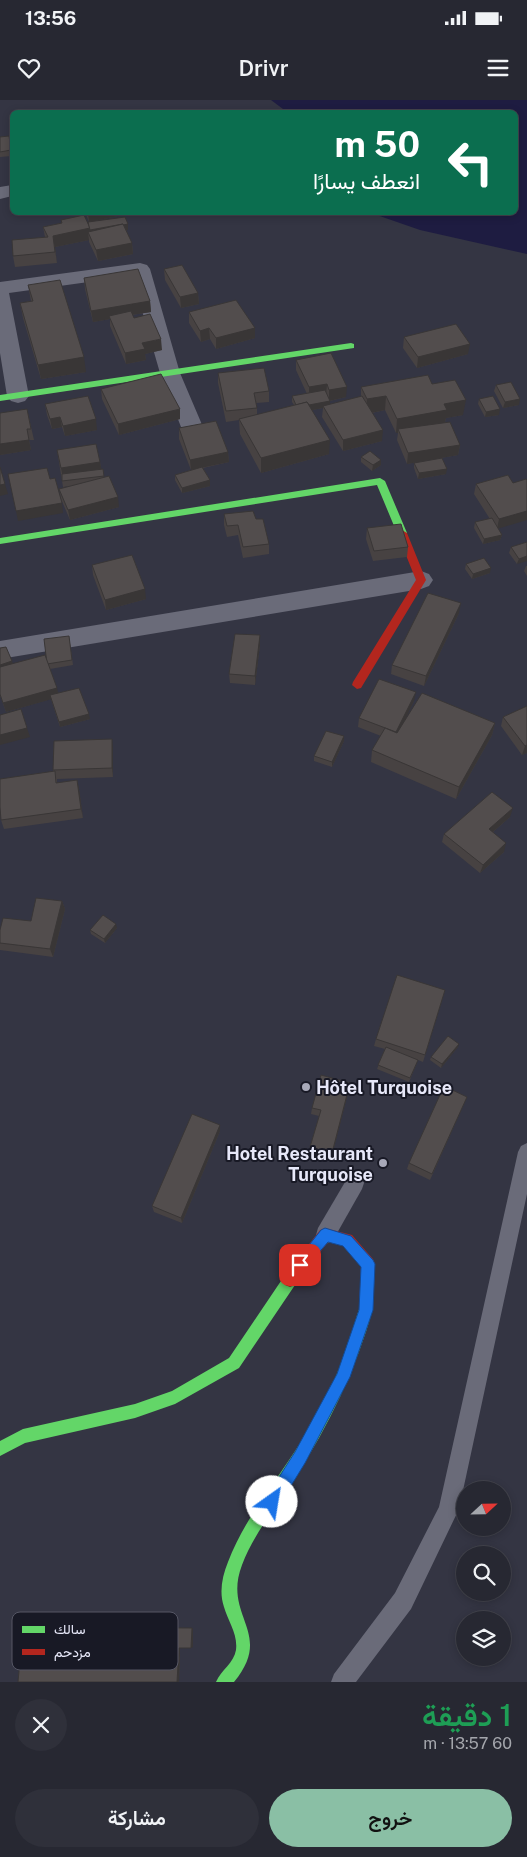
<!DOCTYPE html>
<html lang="ar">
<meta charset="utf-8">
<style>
body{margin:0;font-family:"Public Sans",Vazirmatn,sans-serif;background:#2f303a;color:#f1f3f6;direction:rtl;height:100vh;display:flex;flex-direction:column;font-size:19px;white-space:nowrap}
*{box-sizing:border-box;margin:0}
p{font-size:16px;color:#a4a6ac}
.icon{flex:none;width:28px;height:28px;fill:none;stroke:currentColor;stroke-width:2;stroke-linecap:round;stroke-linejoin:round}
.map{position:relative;height:1582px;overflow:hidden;direction:ltr}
.panel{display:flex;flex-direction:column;background:#272832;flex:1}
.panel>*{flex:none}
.top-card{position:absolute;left:10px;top:10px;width:508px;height:105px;border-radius:8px;box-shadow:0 2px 8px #0003,0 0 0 1px #43444d;direction:rtl;background:#0b6e4f;color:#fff;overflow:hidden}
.needle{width:32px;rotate:68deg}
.controls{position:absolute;left:456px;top:1381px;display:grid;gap:10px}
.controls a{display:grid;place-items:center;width:55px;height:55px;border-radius:50%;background:#272832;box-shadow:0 2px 8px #0003,0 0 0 1px #43444d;font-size:25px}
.pin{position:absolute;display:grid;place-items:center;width:42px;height:42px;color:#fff;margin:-21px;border-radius:10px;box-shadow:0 2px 8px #0006}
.me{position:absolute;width:55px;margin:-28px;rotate:32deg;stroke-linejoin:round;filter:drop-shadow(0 0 4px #0008)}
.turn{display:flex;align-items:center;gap:18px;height:105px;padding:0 15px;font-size:22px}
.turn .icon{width:65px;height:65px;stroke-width:2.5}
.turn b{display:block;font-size:35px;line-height:42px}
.round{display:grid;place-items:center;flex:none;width:52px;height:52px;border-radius:26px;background:#2f303a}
.headline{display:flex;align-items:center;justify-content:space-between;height:85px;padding:0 15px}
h1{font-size:30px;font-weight:600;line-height:38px;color:#1e9e55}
.action{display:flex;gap:10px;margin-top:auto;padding:10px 15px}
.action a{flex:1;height:58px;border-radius:30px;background:#8abfa5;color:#111;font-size:20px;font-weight:600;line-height:58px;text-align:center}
.action a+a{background:#2f303a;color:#f1f3f6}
.status{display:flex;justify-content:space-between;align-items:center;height:35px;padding:0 25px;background:#272832;direction:ltr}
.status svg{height:14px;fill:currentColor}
header{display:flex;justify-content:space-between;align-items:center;height:65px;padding:0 15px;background:#272832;font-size:22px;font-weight:600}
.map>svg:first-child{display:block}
</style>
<div class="status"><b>13:56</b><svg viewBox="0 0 49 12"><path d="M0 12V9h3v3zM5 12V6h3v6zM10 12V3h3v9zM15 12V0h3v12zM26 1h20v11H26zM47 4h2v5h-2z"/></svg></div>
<header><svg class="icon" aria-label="menu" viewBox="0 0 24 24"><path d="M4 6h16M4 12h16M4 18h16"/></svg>Drivr<svg class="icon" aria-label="heart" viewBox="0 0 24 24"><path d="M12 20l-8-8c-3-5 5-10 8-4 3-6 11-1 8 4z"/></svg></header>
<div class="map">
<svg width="527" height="1582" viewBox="0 0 527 1582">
<rect width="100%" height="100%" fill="#343543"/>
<!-- water -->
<path fill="#1e1c41" d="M271,0H527V154L420,130L371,113L515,112V12H287Z"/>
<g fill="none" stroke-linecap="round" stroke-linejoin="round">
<!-- lane -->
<g fill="#6a6b79" fill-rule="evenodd">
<path d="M527,1043V1094L459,1409L411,1509L356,1582H331L334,1574L395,1493L439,1407L518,1052L521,1046Z"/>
<path d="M355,1074L362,1077L364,1083L362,1089L332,1142L325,1144L318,1142L316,1135L318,1128L348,1077Z"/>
</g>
<!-- street -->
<g fill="#6a6b79" fill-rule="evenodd">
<path d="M12,85V96L0,99V87Z"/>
<path d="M140,163L147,165L150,169L180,273L203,327L200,332L192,334L184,332L181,327L160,273L132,176L9,193L29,296L25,301L18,303L11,301L7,296L0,253V182Z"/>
<path d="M421,471L429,474L433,480L429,486L421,489L0,559V541Z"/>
</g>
<!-- fast -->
<g fill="#63d668" fill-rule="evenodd">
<path d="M351,243L354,244V248L0,301V295Z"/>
<path d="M380,378L385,381L407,433L405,435H399L397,433L377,385L0,444V438Z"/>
<path d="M290,1173L295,1175L297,1180L295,1185L239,1268L175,1304L135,1318L25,1343L0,1356V1341L23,1329L135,1304L172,1291L229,1258L285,1175Z"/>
<path d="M366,1202L371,1204L373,1209C356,1269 329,1325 295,1378C277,1406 254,1433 242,1465C222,1517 275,1532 234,1582H216C221,1570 234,1563 236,1550C238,1534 228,1521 224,1507C219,1492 222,1477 228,1462C246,1414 283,1374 308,1330C323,1305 336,1278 346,1251C352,1236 355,1219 361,1204Z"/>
</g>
<!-- jam -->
<g fill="#b3261e" fill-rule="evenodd">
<path d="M402,430L407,433L426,480L361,588L357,589L352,585L353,582L416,480L397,433Z"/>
<path d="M325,1128L352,1135L373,1159L375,1164L373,1209L371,1214L366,1216L361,1214L359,1209L361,1166L343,1146L328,1142L295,1185L290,1187L285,1185L283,1180L285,1175L320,1130Z"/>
</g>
</g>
<!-- wall -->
<g fill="#474242">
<path d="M9,36L12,56L0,57V37Z"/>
<path d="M85,112H118V116L89,122Z"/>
<path d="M61,120L88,125L128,124V130H126L132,143L133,154L98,161L89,142V140L55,147L57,163L15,167L13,156L45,137L43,127L61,123Z"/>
<path d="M164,169L198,193L199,204L181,208L165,180Z"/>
<path d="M84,178L150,201L151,212L132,215L134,218L162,250L145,254L146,260L126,264L110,226V219L93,222L85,189Z"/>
<path d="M28,185L86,272L41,279L23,218L20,203L31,201Z"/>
<path d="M189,212L255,238L216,249L210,239L201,242L189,223Z"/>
<path d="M404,237L468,254L417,268L403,248Z"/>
<path d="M296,260L346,297L330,301V304L361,297V287L432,284L463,315L446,318L445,322L460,345L458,355L407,364L397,340L398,333H396L385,310L372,313L382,341L343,351L322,317L323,308L312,310L329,354L261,373L240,334L239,320L226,322L218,283V273L269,291V302L256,303L257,308V315L294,305L292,302V296L307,294L296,270Z"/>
<path d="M496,285L519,305L503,308L494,291Z"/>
<path d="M101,289L180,319L119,335L102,299Z"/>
<path d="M479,299L499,315L485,317L478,304Z"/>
<path d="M45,304L97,330L65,336L62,327L52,329L47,315Z"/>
<path d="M27,309L34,340H29L31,350L0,355Z"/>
<path d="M179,328L228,352L229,362L203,368L210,380V386L182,393L175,380V375L191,370L179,339Z"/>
<path d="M57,350L100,362L101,369L104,377L119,407L70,420L61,399L59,389L69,386L63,387Z"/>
<path d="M361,357L381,365L372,371L361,362Z"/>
<path d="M414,363L446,374L418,379L414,368Z"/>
<path d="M508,375L498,429L502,435L500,440L483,444L474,428L475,422L490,419L474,394L476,384Z"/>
<path d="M224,414L256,419L269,444V454L243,458L238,435L227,437L224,425Z"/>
<path d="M367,428L408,447L407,457L373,461L366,439Z"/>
<path d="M527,442L517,464L509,453L511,447Z"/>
<path d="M466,464L490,473L472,479L465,469Z"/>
<path d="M92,465L146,499L106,510L93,475Z"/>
<path d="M526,466H527V476L524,471Z"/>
<path d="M459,513L424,586L391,574L392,565Z"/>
<path d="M69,536L73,565L50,569L58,593L90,619L60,627L51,599L6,612L0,595V548L13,564L47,562Z"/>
<path d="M260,545L255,585L230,583L229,574Z"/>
<path d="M414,601L405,619L495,623L492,635L456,699L371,662L372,650L381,636L358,627L359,618Z"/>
<path d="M527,606V653L522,655L501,626L503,617Z"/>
<path d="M344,641L332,667L314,661V656Z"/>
<path d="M113,648V677L57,679V683L77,680L79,689L83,718L4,729L1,720L53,672V670Z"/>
<path d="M510,717L493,732L504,752L480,773L442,742L444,734Z"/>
<path d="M62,801L65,809L53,857L0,850V830L31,821Z"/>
<path d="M117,828L105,843L91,834L90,830Z"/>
<path d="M445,890L423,962L418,960L409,982L377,969L385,949L374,946L376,939Z"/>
<path d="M458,947L441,968L430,960L431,957Z"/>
<path d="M349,989L331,1059L310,1053V1047L319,1016L311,1014L312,1008Z"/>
<path d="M467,997L430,1080L407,1069L409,1063Z"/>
<path d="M220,1031L182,1123L154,1112L152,1106Z"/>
<path d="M23,1527L193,1528V1547L180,1548L179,1582H18Z"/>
</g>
<!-- shaded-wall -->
<g fill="#393636">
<path d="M88,112H118V116L89,122Z"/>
<path d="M128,124V130L91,136L90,130Z"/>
<path d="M90,128L91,139L88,132L89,140L55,147L57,163L53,136Z"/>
<path d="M132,143L133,154L98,161L96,150Z"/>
<path d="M198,193L199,204L181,208L180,197Z"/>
<path d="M150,201L151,212L110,218L109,216L110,219L93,222L91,211Z"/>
<path d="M209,228L210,239L201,242L200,231Z"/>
<path d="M255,228V238L216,249V238Z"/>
<path d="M161,239L162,250L145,254L146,260L126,264L125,253L142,243Z"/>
<path d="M470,244L468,254L417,268L418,257Z"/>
<path d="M84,257L86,272L41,279L38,265Z"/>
<path d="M327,284L326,295L309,298V287Z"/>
<path d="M347,287L346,297L329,301V290Z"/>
<path d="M386,296L385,310L366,314L367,299Z"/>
<path d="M520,299L519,305L503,308L505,302Z"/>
<path d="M466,300L463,315L446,318L444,325L398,329V333H396L397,319L444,304Z"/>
<path d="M330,301V307L323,306V308L297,313V307Z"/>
<path d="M180,309V319L119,335L118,324Z"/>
<path d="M500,309L499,315L485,317L486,312Z"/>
<path d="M60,317L62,327L52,329L50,319Z"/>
<path d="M96,319L97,330L65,336L63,326Z"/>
<path d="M383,330L382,341L343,351V340Z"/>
<path d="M29,340L31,350L0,355V344Z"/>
<path d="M330,340L329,354L261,373V358Z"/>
<path d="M460,345L458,355L407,364L408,353Z"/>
<path d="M228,352L229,362L191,370L190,360Z"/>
<path d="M381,360V365L372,371L373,365Z"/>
<path d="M100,362L102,372L63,378L61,368Z"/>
<path d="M447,369L446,374L418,379L419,373Z"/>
<path d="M210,380V386L182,393V388Z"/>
<path d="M5,384L8,394L0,396V385Z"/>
<path d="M118,397L119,407L70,420L68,410Z"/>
<path d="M62,403L63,413L18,421L16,411Z"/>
<path d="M527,411V420L497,429L499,419Z"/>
<path d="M502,435L500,440L483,444L484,439Z"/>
<path d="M527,456V461L517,464L519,459Z"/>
<path d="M491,468L490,473L472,479L473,474Z"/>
<path d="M145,489L146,499L106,510L105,500Z"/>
<path d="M461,503L459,513L424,586L426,576Z"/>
<path d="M260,535V545L255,585V576Z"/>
<path d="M12,561L14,566L0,571V565Z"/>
<path d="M57,588L59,597L6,612L3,603Z"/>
<path d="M416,592L414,601L395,641L396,632Z"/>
<path d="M89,614L90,619L60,627L59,622Z"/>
<path d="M495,623L492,635L456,699L459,687Z"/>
<path d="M27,628L30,637L0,645V635Z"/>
<path d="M344,636V641L332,667V662Z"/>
<path d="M112,639L113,648V677L112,668Z"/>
<path d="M527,645V653L522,655L525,646Z"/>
<path d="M77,680L79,689L83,718L81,709Z"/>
<path d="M513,708L510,717L486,738L489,729Z"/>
<path d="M506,743L504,752L480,773L483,765Z"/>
<path d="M62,801L65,809L53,857L50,849Z"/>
<path d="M116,824L117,828L105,843L104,839Z"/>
<path d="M459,944L458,947L441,968L442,964Z"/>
<path d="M350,983L349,989L331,1059L332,1053Z"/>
<path d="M220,1025V1031L182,1123L181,1118Z"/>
<path d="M192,1528H193V1547L191,1548Z"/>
<path d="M179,1548H180L179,1582H177Z"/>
</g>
<!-- building -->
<g fill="#524d4d" stroke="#393636">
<path d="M9,36L11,50L0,52V37Z"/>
<path d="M84,115L90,128L53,136L55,152L13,156L12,140L48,137L43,127L62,123L61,120Z"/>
<path d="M125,117L128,124L123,125V124L90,130L88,122Z"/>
<path d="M123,124L132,143L96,150L88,132Z"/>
<path d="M182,165L198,193L180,197L164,169Z"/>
<path d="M138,169L150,201L91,211L84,178Z"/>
<path d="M60,180L84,257L38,265L20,203L33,201L28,185Z"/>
<path d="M236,200L255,228L216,238L209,228L200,231L189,212Z"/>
<path d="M131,211L134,218L150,214L161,239L142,243L145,249L125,253L109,216Z"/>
<path d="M456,224L470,244L418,257L404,237Z"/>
<path d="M331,253L347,287L329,290L327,284L309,287L296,260Z"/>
<path d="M264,268L269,291L254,293L257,308L226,311L218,273Z"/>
<path d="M161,274L180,309L118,324L101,289Z"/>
<path d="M428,275L432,284L455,280L466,300L444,304L447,310L397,319L386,296L367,299L361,287Z"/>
<path d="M511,282L520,299L505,302L496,285Z"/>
<path d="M325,290L330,301L309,305L307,302L296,305L292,296Z"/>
<path d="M88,296L96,319L63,326L60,317L50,319L45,304Z"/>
<path d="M362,296L383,330L343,340L323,306Z"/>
<path d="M493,296L500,309L486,312L479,299Z"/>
<path d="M307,302L330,340L261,358L239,319Z"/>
<path d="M27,309L31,329H27L29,340L0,344V313Z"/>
<path d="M216,321L228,352L190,360L179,328Z"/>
<path d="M450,322L460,345L408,353L398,329Z"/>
<path d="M96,344L100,362L61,368L57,350Z"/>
<path d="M370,351L381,360L373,365L361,357Z"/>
<path d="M442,358L447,369L419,373L414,363Z"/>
<path d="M0,367L5,384L0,385Z"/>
<path d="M202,367L210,380L182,388L175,375Z"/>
<path d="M47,368L50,379L55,378L62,403L16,411L8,374Z"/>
<path d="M103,369L104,376L62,381V374Z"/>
<path d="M508,375L513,383L526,379L527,380V411L499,419L476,384Z"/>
<path d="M109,376L118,397L68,410L59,389Z"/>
<path d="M253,411L256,419H263L269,444L243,447L238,425L227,426L224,414Z"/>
<path d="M492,418L502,435L484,439L475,422Z"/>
<path d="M401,424L408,447L374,451L367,428Z"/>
<path d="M527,442V456L519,459L511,447Z"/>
<path d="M132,455L145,489L105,500L92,465Z"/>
<path d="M484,458L491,468L473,474L466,464Z"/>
<path d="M428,493L461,503L426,576L392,565Z"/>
<path d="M235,534L260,535L255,576L229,574Z"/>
<path d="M69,536L72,560L47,564L44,539Z"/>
<path d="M6,547L12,561L0,565V548Z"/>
<path d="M45,555L57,588L3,603L0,594V567Z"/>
<path d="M379,579L416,592L396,632L359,618Z"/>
<path d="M79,588L89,614L59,622L50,595Z"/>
<path d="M422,593L495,623L459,687L372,650L385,628L397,633Z"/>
<path d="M527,606V645L525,646L503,617Z"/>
<path d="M21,609L27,628L0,635V615Z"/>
<path d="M326,631L344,636L332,662L314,656Z"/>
<path d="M112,639V668L53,670L54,641Z"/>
<path d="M55,671L56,683L77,680L81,709L1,720L0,707V679Z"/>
<path d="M492,692L513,708L489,729L506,743L483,765L444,734Z"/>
<path d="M36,798L62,801L50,849L0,843V830L3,818L31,821Z"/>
<path d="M103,815L116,824L104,839L90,830Z"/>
<path d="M397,875L445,890L425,955L376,939Z"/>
<path d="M448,936L459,944L442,964L431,957Z"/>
<path d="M386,947L418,960L410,978L378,965Z"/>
<path d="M321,975L350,983L332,1053L310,1047L321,1010L312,1008Z"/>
<path d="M444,986L467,997L432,1074L409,1063Z"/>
<path d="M192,1014L220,1025L181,1118L152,1106Z"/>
<path d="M23,1527L192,1528L191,1548H179L177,1582H18Z"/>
</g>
<!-- route -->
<path fill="#1a73e8" stroke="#114b97" d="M325,1128L351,1136L373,1160L375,1164L373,1210L350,1277L305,1363L278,1407L272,1409L267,1407L265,1402L267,1396L295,1352L337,1274L359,1210L361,1167L343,1146L328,1142L304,1170L300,1172L295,1170L293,1165L321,1130Z"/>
<!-- markers -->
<g fill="#a8a9b9" stroke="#181925" stroke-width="2">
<circle cx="306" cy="987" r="5"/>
<circle cx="383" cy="1063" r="5"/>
</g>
<g text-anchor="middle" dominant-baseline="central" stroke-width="4" stroke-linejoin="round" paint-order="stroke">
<!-- poi labels -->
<g font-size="18" font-weight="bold" fill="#e7e8f9" stroke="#181925" text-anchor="start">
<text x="316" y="987">Hôtel Turquoise</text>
<text x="373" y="1053" text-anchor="end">Hotel Restaurant<tspan x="373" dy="21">Turquoise</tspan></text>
</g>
</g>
<!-- legend -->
<rect x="12" y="1512" width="166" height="58" rx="8" fill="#181925" stroke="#565765" stroke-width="1"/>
<rect x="22" y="1526" width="23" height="7" fill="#63d668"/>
<rect x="22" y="1549" width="23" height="6" fill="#b3261e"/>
<g font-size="14" fill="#e7e8f9">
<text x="54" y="1534">سالك</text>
<text x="54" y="1557">مزدحم</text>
</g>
</svg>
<div class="controls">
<a><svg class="needle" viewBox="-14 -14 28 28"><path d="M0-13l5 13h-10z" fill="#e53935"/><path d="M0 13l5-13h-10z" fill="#a4a6ac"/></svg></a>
<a><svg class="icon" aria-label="search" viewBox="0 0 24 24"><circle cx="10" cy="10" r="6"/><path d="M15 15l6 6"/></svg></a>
<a><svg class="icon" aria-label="layers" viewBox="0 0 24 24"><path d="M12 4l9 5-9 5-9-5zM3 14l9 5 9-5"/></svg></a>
</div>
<div class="pin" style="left:300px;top:1165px;background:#d93025"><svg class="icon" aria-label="arrive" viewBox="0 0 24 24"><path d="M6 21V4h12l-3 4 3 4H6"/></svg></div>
<svg class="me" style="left:272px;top:1402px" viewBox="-20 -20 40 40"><circle r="19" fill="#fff"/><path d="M0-13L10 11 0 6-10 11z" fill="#1a73e8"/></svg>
<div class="top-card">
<div class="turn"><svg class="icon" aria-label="left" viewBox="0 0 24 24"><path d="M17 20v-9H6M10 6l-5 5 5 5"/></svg><div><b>50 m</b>انعطف يسارًا</div></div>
</div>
</div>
<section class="panel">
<div class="headline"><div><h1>1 دقيقة</h1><p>60 m · 13:57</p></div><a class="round"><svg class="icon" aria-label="close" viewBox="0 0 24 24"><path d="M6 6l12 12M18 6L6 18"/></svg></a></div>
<div class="action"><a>خروج</a><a>مشاركة</a></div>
</section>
